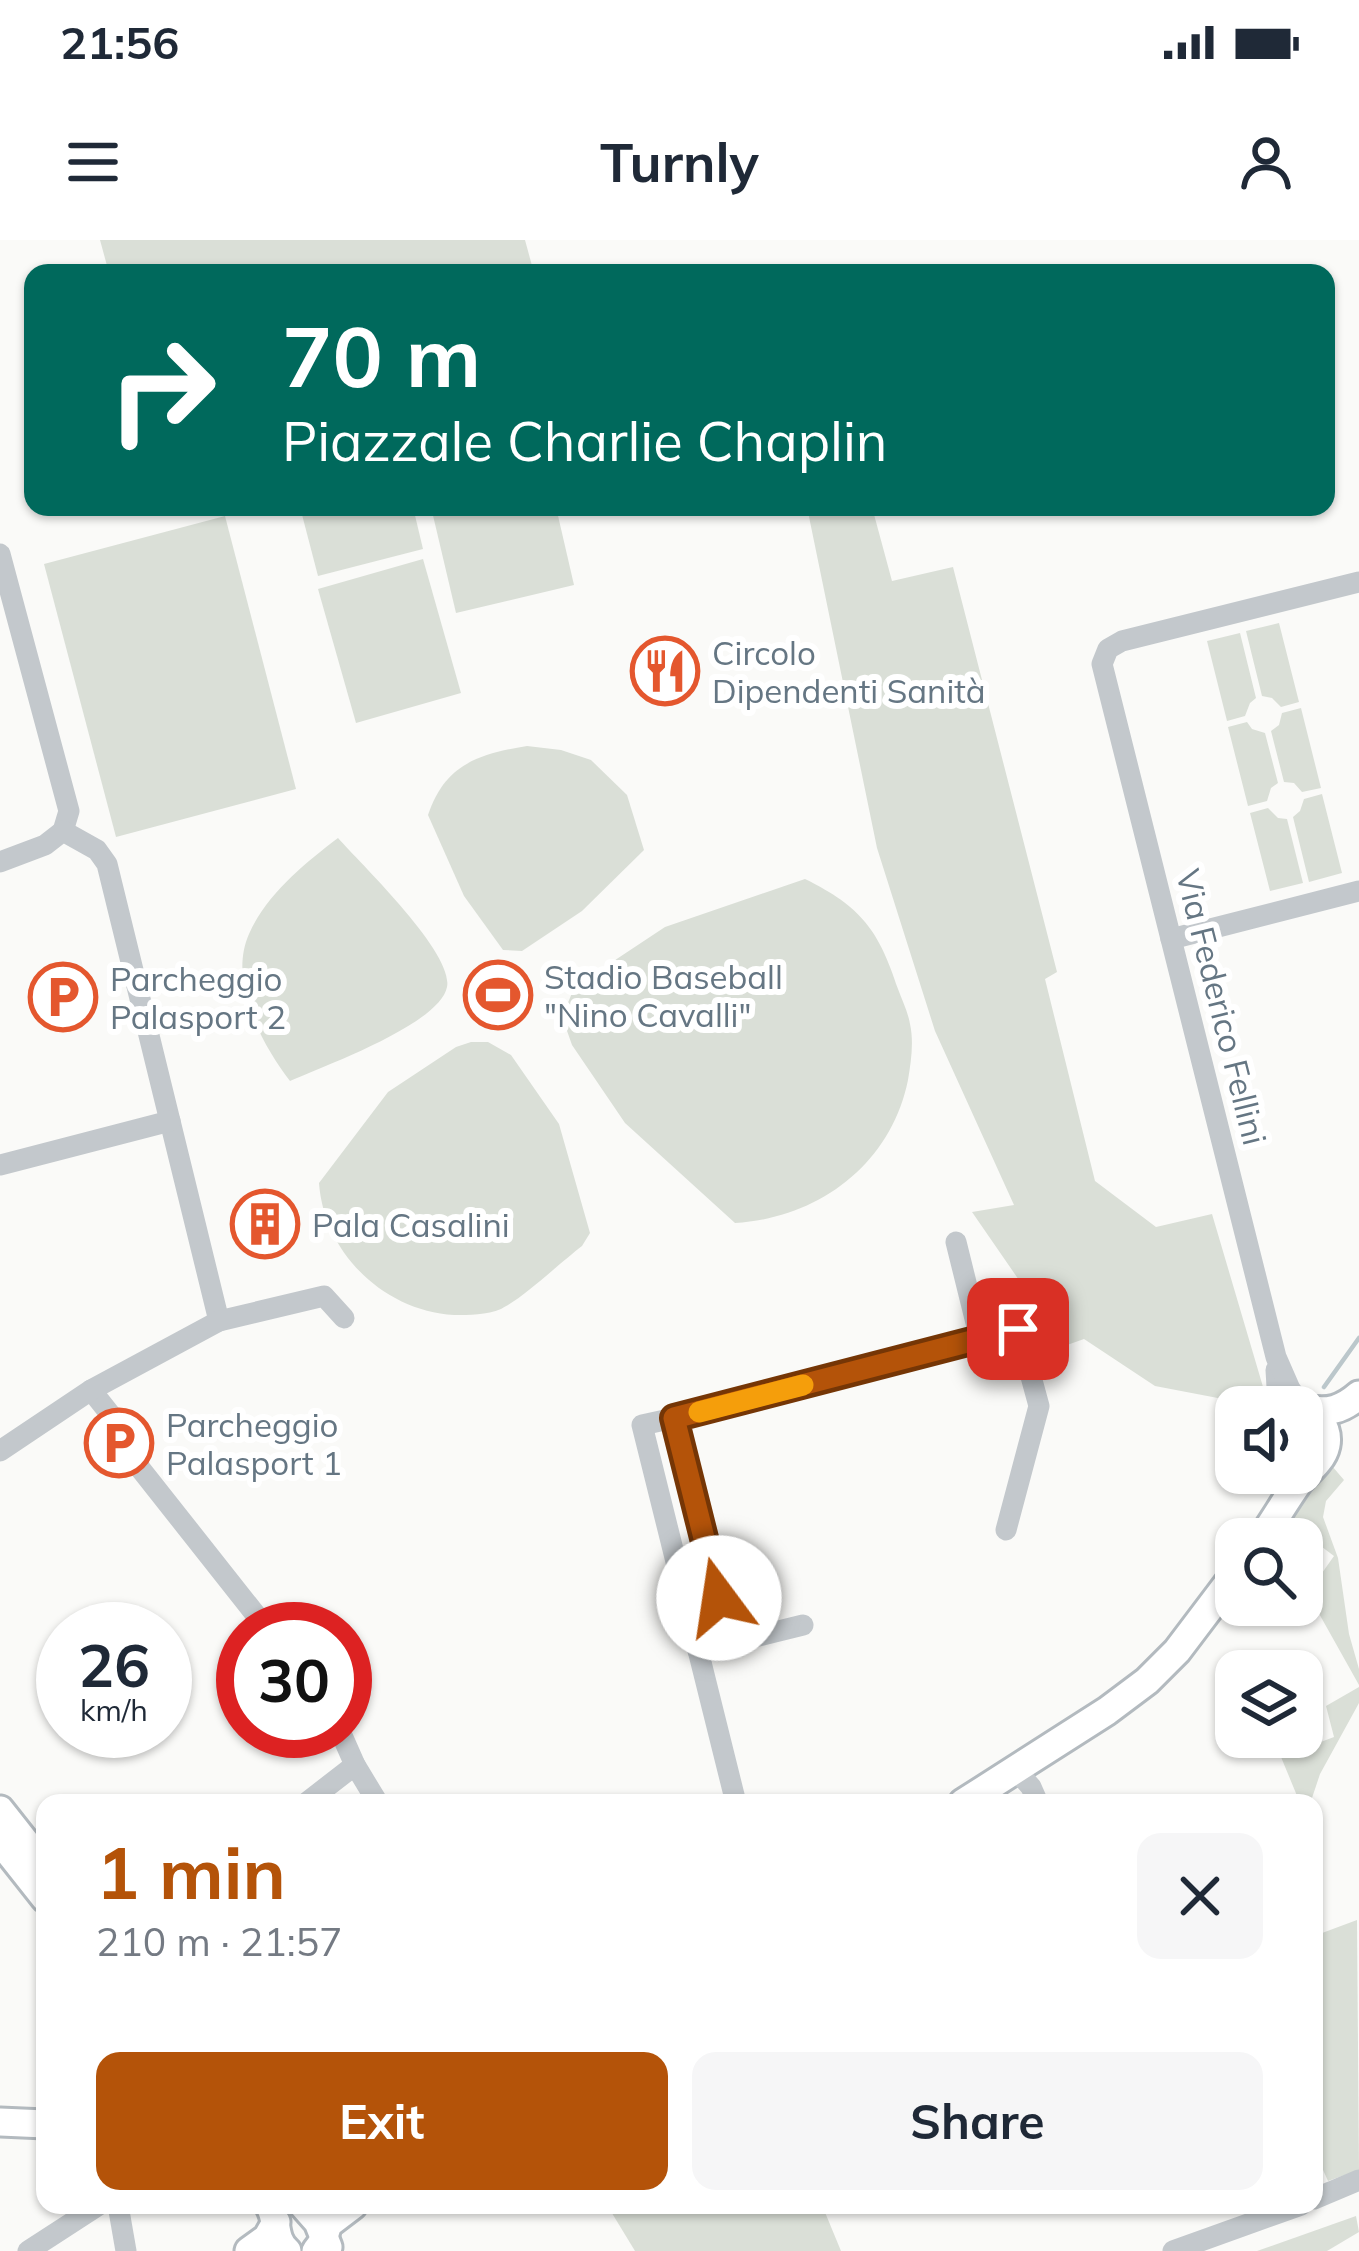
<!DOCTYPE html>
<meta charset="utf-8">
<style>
body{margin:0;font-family:Mulish,sans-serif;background:#f6f6f7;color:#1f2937;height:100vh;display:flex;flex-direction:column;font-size:45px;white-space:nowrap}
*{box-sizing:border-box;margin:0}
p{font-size:39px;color:#747a83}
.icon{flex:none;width:66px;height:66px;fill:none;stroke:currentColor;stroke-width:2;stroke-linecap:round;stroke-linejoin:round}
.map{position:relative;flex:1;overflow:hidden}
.drawer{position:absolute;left:36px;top:1554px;width:1287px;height:420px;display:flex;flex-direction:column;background:#fff;border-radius:24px;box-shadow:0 3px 9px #0004}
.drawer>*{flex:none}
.guide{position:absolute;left:24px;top:24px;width:1311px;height:252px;border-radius:24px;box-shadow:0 3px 9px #0004;background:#00695c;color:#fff;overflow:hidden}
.buttons{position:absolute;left:1215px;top:1146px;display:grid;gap:24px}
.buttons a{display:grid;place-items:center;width:108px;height:108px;border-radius:24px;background:#fff;box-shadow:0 3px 9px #0004;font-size:60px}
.speed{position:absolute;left:36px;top:1362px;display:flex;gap:24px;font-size:60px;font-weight:700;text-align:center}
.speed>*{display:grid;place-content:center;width:156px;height:156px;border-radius:50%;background:#fff;box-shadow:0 3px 9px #0004;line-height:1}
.speed small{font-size:30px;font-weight:400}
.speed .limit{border:18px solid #d22;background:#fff;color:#111}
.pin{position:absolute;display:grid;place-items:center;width:102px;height:102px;color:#fff;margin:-51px;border-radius:24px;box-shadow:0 6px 18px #0006}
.me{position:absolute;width:132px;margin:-66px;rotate:346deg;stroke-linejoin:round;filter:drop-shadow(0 0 9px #0008)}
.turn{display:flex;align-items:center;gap:42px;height:252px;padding:0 60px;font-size:54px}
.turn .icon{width:156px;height:156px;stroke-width:2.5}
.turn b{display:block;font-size:84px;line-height:102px}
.round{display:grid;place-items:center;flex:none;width:126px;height:126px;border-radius:24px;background:#f6f6f7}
.head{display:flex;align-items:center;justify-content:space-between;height:204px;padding:0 60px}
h1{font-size:72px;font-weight:700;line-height:90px;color:#b45309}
.button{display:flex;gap:24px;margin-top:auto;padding:24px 60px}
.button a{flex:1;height:138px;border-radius:24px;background:#b45309;color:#fff;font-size:48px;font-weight:700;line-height:138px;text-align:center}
.button a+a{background:#f6f6f7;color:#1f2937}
.status{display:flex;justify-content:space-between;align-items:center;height:84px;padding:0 60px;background:#fff;direction:ltr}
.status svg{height:33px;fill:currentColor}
header{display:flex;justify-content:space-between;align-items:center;height:156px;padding:0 60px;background:#fff;font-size:54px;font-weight:700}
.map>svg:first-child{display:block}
</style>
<div class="status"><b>21:56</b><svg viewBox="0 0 49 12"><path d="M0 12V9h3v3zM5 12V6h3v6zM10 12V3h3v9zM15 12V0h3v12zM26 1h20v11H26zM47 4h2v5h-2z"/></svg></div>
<header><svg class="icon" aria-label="menu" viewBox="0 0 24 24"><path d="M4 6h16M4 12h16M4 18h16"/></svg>Turnly<svg class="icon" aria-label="person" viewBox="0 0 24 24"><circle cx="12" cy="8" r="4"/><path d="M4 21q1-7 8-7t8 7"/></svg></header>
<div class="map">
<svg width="1359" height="2011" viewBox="0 0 1359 2011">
<rect width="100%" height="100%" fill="#fafaf8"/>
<!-- green -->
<g fill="#dadfd7">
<path d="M100,0H525L534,33H109Z"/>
<path d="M300,267H413L423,309L318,336Z"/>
<path d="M431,267H556L574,345L456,373Z"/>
<path d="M807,267H872L892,341L953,327L1057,732L1045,739L1095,941L1156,987L1212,974L1266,1157L1223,1159L1155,1146L1084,1099L1039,1115L1021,1043L972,972L1014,965L935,791L877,608Z"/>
<path d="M225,276L296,549L116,597L44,324Z"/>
<path d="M423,319L461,453L356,483L318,349Z"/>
<path d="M1279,383L1299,462L1281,467L1272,458L1262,456L1246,391Z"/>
<path d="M1240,393L1256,458L1250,463L1245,476L1227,481L1207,401Z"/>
<path d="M1301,468L1321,548L1302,552L1294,543L1284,542L1271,491L1279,485L1282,473Z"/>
<path d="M1247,482L1252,489L1265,493L1278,543L1271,548L1267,561L1248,566L1228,487Z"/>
<path d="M527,506L561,510L591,520L627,555L644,610L582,671L522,711L503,710L464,656L428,575C445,524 479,514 527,506Z"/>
<path d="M1322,554L1342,633L1309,642L1293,577L1300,571L1304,559Z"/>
<path d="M1268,568L1278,578L1287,579L1303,643L1270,651L1250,573Z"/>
<path d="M338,598C361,624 454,713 447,747C440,784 324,826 290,841C261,803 228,741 249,694C266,655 305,623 338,598Z"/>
<path d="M805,639C862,667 879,691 898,749C902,760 908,772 910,784C914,802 911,822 908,840C891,924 819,978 735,983L625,883L572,805L566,788L565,770L572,753L582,742L665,687Z"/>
<path d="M471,802H488L511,815L559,884L590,993L582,1006C561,1022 522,1059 501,1069C487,1075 469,1075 454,1075C384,1071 324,1013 319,943L388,852L456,807Z"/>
<path d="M1332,1226L1344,1240L1326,1261L1323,1277L1338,1318L1349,1394L1359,1429V1445L1317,1370L1303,1360L1334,1316L1289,1282Z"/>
<path d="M1359,1447V1463L1320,1534L1311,1561L1300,1563L1281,1517L1334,1497L1326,1466Z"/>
<path d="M1357,1680L1359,1930L1328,1941L1314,1910V1696Z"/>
<path d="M607,1965H822L841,2011H635Z"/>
<path d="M1356,1976L1359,1992L1327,2011H1257Z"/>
</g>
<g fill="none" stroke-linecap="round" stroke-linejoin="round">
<!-- stream -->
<path stroke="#bbc7cb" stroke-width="4.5" d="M1324,1147L1359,1098"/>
<defs>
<g id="secondary">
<path d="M1307,1169C1328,1174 1343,1169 1359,1155"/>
<path d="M1261,1299C1274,1281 1285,1261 1298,1243C1304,1235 1312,1229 1318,1221C1335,1201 1325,1177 1302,1168"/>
<path d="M963,1563L1107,1471L1147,1441L1177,1411L1236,1333"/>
<path d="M0,1570L45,1627"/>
<path d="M0,1601L45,1658"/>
<path d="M0,1882L45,1884"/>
<path d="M269,1965C279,1980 272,1998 287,2011"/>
<path d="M303,1965L318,1982L328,2007"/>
<path d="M249,2011L267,1998L276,1982"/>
<path d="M316,2011L322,2003L328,1984L353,1965"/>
</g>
</defs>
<!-- secondary casing -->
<use href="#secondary" stroke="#b3babf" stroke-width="33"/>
<!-- street -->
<g stroke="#c3c8cc" stroke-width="21">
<path d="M0,314L69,571L63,591"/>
<path d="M0,622L45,605L63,591L97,610L107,624L219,1081"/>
<path d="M1171,699L1359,651"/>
<path d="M0,925L170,881"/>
<path d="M956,1002L980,1099"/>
<path d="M91,1150L137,1208L139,1227L267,1389"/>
<path d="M1273,1167L1277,1147L1276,1130"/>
<path d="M1304,1168L1290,1149L1276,1117L1102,424L1108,409L1122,401L1359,342"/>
<path d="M674,1178L642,1185L736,1563"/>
<path d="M0,1211L91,1150L219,1081L324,1056L344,1078"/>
<path d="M730,1403L674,1178L1018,1089L1039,1166L1006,1290"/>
<path d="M698,1411L803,1385"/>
<path d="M340,1491L355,1525L378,1563"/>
<path d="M1016,1530L1031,1547L1038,1563"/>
<path d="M306,1563L355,1525"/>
<path d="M1314,1959L1359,1940"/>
<path d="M118,1965L126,2011"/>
<path d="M28,2011L99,1965"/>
<path d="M1173,2011L1301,1965"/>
</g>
<!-- secondary -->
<use href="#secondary" stroke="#fff" stroke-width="27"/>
</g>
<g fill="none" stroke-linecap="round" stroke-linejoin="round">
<defs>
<path id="route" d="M719,1358L674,1178L1018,1089"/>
</defs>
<!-- route casing -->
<use href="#route" stroke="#753606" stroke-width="30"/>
<!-- route -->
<use href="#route" stroke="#b45309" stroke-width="21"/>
<!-- slow -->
<path stroke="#f59e0b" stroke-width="21" d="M699,1172L803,1145"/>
</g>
<!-- icons -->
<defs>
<symbol id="restaurant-ring" viewBox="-11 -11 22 22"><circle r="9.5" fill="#fff" stroke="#e4572e" stroke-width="1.5"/><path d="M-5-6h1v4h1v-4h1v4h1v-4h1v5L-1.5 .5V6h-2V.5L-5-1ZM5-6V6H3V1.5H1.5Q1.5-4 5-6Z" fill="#e4572e"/></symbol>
<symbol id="stadium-ring" viewBox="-11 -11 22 22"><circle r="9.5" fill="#fff" stroke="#e4572e" stroke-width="1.5"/><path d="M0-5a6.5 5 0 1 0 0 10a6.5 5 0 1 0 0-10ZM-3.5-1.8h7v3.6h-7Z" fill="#e4572e"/></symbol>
<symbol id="parking-ring" viewBox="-11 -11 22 22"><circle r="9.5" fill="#fff" stroke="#e4572e" stroke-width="1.5"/><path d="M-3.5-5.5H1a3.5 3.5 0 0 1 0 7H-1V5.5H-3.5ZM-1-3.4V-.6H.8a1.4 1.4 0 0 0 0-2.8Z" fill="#e4572e"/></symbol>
<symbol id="building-ring" viewBox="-11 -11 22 22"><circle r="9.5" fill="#fff" stroke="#e4572e" stroke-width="1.5"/><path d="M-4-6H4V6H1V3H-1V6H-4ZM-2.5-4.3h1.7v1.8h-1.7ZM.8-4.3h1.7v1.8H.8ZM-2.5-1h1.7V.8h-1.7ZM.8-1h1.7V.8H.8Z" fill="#e4572e"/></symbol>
</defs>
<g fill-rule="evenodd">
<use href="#restaurant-ring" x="627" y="393" width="76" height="76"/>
<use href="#stadium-ring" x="460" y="717" width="76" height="76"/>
<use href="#parking-ring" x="25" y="719" width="76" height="76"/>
<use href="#building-ring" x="227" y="946" width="76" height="76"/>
<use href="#parking-ring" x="81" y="1165" width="76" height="76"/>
</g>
<g text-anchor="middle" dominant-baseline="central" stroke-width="12" stroke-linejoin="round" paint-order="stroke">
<!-- poi labels -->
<g font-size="33" fill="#657683" stroke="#fff" text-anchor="start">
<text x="712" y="412">Circolo<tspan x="712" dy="38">Dipendenti Sanità</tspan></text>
<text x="544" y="736">Stadio Baseball<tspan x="544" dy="38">"Nino Cavalli"</tspan></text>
<text x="110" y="738">Parcheggio<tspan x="110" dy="38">Palasport 2</tspan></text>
<text x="312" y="984">Pala Casalini</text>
<text x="166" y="1184">Parcheggio<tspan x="166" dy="38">Palasport 1</tspan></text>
</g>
<!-- street labels -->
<g font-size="33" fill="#657683" stroke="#fff">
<text transform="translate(1222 767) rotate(76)">Via Federico Fellini</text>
</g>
</g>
</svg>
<div class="buttons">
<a><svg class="icon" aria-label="sound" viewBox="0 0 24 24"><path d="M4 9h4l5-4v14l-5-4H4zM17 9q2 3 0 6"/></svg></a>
<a><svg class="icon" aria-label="search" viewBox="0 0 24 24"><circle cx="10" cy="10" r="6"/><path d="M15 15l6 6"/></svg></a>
<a><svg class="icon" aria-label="layers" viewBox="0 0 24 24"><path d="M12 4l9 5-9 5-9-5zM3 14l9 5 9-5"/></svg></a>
</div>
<div class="speed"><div>26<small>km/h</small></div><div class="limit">30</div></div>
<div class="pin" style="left:1018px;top:1089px;background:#d93025"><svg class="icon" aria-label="arrive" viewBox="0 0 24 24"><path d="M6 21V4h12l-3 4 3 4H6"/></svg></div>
<svg class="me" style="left:719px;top:1358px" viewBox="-20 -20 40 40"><circle r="19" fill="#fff"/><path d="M0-13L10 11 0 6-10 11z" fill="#b45309"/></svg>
<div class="guide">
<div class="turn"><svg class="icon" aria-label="right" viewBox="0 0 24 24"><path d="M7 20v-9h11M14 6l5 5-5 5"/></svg><div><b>70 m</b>Piazzale Charlie Chaplin</div></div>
</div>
<section class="drawer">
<div class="head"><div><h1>1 min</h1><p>210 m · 21:57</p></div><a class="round"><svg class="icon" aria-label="close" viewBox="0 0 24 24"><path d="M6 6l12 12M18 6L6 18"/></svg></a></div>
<div class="button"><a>Exit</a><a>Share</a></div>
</section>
</div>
